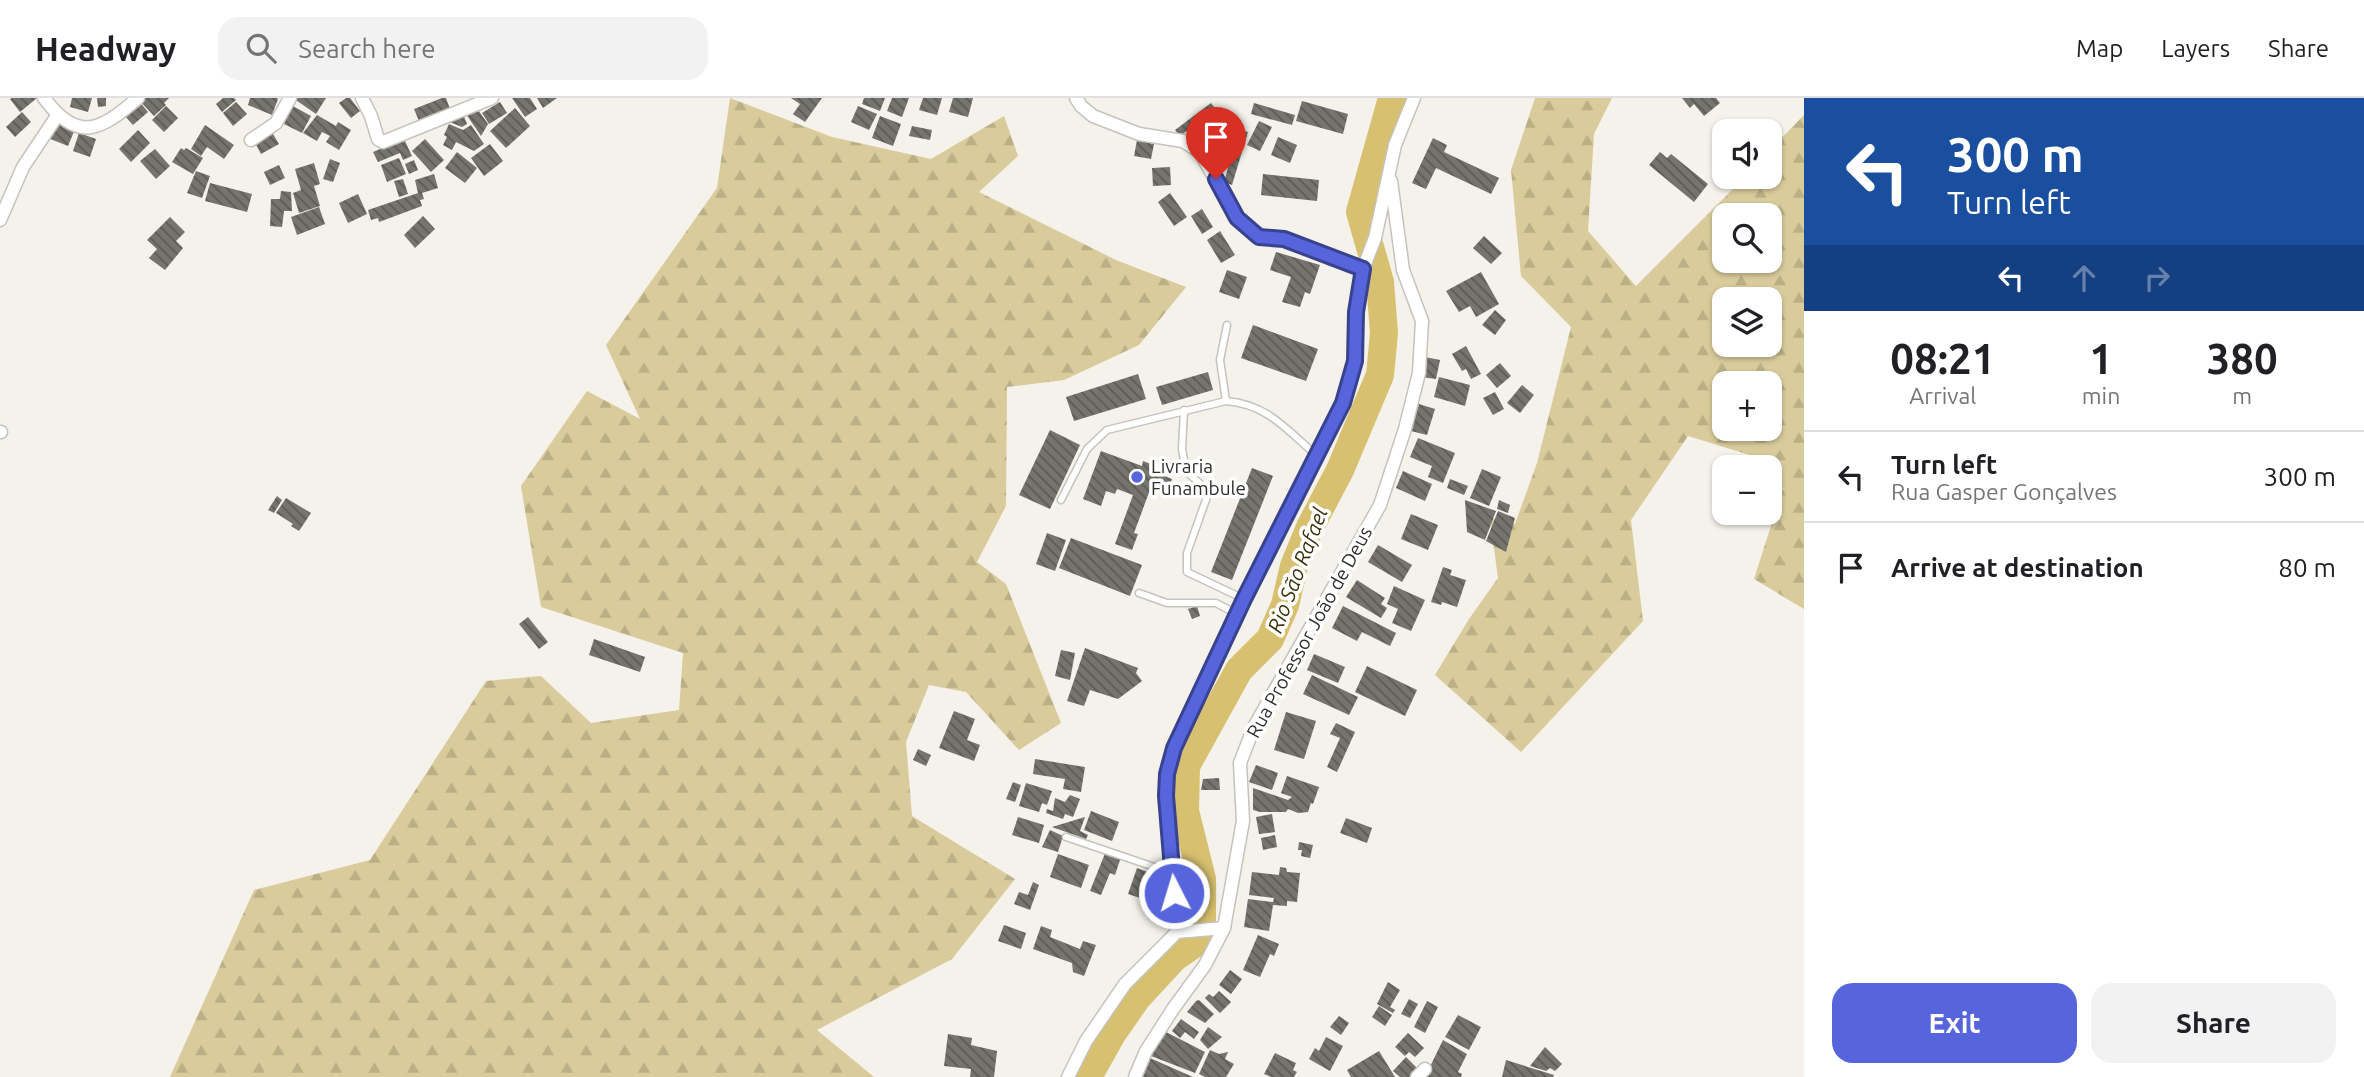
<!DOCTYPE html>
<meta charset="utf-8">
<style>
body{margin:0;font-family:Ubuntu,sans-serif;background:#f2f2f2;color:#202124;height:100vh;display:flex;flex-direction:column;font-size:26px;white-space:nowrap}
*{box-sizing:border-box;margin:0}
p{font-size:23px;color:#757577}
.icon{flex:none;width:38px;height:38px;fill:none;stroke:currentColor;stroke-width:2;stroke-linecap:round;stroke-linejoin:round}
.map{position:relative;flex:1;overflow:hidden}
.sheet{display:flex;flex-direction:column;background:#fff;width:560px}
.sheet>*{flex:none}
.hud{background:#1a4fa0;color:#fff;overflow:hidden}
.fabs{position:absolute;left:1712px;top:21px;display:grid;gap:14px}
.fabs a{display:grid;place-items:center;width:70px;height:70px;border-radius:14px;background:#fff;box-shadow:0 2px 5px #0004;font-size:35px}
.pin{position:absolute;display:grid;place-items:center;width:60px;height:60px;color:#fff;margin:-72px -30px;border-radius:50% 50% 50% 0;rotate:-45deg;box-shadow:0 0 7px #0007}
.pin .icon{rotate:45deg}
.me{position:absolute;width:77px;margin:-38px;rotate:355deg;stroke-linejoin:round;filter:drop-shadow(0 0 5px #0008)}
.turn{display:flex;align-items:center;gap:24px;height:147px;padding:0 28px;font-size:32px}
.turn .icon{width:91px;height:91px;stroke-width:2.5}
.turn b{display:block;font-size:49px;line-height:60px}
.lanes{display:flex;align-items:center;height:66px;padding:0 28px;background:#0003;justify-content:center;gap:35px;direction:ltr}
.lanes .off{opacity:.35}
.eta{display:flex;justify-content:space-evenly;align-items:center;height:119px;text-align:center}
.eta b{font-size:42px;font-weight:700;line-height:49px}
.action{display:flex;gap:14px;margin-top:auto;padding:14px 28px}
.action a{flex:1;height:80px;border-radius:21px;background:#5665db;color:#fff;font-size:28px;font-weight:700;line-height:80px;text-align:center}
.action a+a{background:#f2f2f2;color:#202124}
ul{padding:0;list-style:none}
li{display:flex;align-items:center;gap:21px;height:91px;padding:0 28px;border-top:2px solid #e0e0e0}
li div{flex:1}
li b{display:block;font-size:26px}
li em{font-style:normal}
header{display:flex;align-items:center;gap:42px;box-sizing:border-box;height:98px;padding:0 35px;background:#fff;border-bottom:2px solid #e0e0e0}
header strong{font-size:33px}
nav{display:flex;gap:38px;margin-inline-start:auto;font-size:24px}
.search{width:490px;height:63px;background:#f2f2f2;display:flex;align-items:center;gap:18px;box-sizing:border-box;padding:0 24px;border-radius:21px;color:#757577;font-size:26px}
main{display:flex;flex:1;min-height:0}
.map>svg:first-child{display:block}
</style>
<header>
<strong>Headway</strong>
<div class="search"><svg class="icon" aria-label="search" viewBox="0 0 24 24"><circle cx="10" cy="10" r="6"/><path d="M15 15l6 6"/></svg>Search here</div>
<nav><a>Map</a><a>Layers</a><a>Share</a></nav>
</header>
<main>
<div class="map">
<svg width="1804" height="979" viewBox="0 0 1804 979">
<defs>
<pattern id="forest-firs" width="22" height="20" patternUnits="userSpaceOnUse" patternTransform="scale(1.75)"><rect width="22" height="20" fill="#d9cb9b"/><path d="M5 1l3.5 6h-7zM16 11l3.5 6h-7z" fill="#bbaf86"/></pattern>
<pattern id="building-back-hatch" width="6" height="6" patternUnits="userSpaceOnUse" patternTransform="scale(1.75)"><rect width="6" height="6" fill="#76746e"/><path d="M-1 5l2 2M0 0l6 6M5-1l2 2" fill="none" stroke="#5c5a56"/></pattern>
</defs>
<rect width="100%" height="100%" fill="#f4f2eb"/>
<!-- forest -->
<g fill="url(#forest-firs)" fill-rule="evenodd">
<path d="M730,0L832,39L931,61L1004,18L1018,58L979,94L1116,162L1186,189L1139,247L1064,282L1007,289L1006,408L977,464L1006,486L1061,625L1019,652L966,594L929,587L906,644L912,718L1015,781L952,861L817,932L874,979H170L254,792L370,762L486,583L541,578L591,625L679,612L683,555L541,509L521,388L587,293L640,321L606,247L717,90Z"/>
<path d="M1535,0H1612L1594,36L1588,133L1636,188L1745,79H1769V53L1804,17V511L1754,481L1783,390L1769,375V369H1764L1753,358L1688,338L1631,422L1643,523L1521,654L1435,577L1469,521L1498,480L1490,420L1515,426L1537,365L1571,229L1521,178L1511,72ZM1724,117H1769V163H1724ZM1724,201H1769V247H1724ZM1724,285H1769V331H1724Z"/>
</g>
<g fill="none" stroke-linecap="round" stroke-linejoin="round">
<!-- river -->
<path stroke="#d7c06f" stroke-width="28" d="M1088,979L1112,936L1137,900L1174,860L1194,846L1202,824V781L1185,713L1186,668L1239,572L1270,541L1285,507L1294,468L1310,429L1340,372L1380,277L1384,235L1380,184L1360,114L1392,0"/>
</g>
<!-- building -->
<g fill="url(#building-back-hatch)">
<path d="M12,0H37L20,14L10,1Z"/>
<path d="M72,0H92L88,14L70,9Z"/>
<path d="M97,0H106V8L98,9Z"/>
<path d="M142,0H169L164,5L166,7L154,18L140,3Z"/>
<path d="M223,0H234L236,2L222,14L216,6Z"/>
<path d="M250,0H277L278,1L272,17L248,7Z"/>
<path d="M293,0H326L316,16Z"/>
<path d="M346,0H350L360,13L351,20L339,5Z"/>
<path d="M442,0H446L450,11L419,23L414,11Z"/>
<path d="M512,0H530L537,11L525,19Z"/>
<path d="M537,0H557L543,10Z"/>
<path d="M791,0H822L805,24L793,16L800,6Z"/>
<path d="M864,0H885L880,13L862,6Z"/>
<path d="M892,0H909L902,19L887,13Z"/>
<path d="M923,0H942L937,17L919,12Z"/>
<path d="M953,0H973L968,19L949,14Z"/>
<path d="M1682,0H1716L1720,5L1704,18L1694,6L1690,10Z"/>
<path d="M139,3L148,14L133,27L124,17Z"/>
<path d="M1302,3L1348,16L1343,36L1296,23Z"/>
<path d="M236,4L247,16L233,28L223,15Z"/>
<path d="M500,4L507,15L489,26L482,15Z"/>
<path d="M1211,5L1223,21L1199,38L1192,29L1180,38L1175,32Z"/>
<path d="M1254,5L1295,17L1292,27L1251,16Z"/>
<path d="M291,7L311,18L302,35L282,25Z"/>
<path d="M166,8L178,20L164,34L152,22Z"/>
<path d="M858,8L877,16L869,32L851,24Z"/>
<path d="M476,9L488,26L481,38L466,16Z"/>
<path d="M515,10L530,28L506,50L490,33Z"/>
<path d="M22,14L31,24L15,39L6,29Z"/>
<path d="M463,16L467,26L462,29L447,23Z"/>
<path d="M317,17L336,28L338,24L351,32L339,52L326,44L330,38L322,34L317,43L303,35Z"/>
<path d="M880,18L901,26L893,48L872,40Z"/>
<path d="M55,23L75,31L68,48L48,40Z"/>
<path d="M1259,23L1272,29L1260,53L1247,47Z"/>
<path d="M449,26L463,32L471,27L484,46L474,53L456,44L452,52L443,47L447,39L444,37Z"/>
<path d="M205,27L234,47L224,61L207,49L201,58L191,51Z"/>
<path d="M912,28L932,32L930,42L909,38Z"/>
<path d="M270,31L279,46L261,56L253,41Z"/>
<path d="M1239,31L1248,34L1232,87L1224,84Z"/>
<path d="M138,32L150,45L131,64L119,51Z"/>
<path d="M79,35L96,41L90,59L73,53Z"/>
<path d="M1278,39L1297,47L1290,65L1271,57Z"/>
<path d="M1433,40L1447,47L1444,54L1499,80L1491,96L1436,70L1426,91L1412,85Z"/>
<path d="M404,41L412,58L403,62L400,55L378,64L373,54Z"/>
<path d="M425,41L444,62L431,74L412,53Z"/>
<path d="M1137,42L1154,46L1151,61L1134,58Z"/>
<path d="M490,46L503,63L484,78L471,60Z"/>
<path d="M181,50L184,52L186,50L203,60L193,76L172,64Z"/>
<path d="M155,51L170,68L156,81L140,63Z"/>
<path d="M457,54L477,70L465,85L445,70Z"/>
<path d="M1660,54L1667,60L1671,56L1708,86L1694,104L1649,67Z"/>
<path d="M399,60L406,76L387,84L381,67Z"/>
<path d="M330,61L340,65L333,84L323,81Z"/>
<path d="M414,62L418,72L409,76L405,66Z"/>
<path d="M314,65L320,86L314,88L320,108L299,115L293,95L301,92L295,71Z"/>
<path d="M279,67L285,80L270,87L264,74Z"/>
<path d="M1170,69L1171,87L1153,88L1152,70Z"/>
<path d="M196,73L210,78L202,100L187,95Z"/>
<path d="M434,76L438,90L422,95L424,101L420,102L422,108L379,124L378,120L371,122L368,112L418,95L415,82Z"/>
<path d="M1263,76L1319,82L1317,103L1261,97Z"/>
<path d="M403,81L408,96L399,99L394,83Z"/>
<path d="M210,85L252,96L247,114L205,103Z"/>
<path d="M281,93L291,94L292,113H284L282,129L270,128L271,101H280Z"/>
<path d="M1170,95L1187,119L1174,128L1158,104Z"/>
<path d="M358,96L367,116L348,125L339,105Z"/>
<path d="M319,109L325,126L297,137L291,119Z"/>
<path d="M1202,111L1213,129L1202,136L1191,118Z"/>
<path d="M423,118L435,131L415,150L404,137Z"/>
<path d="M170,119L185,134L176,143L183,150L165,172L149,160L157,151L147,142Z"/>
<path d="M1220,133L1235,157L1221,165L1207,142Z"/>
<path d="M1484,138L1502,155L1491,166L1473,150Z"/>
<path d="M1276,154L1320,167L1310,196L1305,194L1300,209L1282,204L1291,179L1270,172Z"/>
<path d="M1227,172L1247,179L1239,201L1219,194Z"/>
<path d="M1481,174L1499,206L1476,219L1470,208L1459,214L1446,193Z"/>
<path d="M1495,212L1506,222L1495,237L1482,227Z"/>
<path d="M1253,227L1318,251L1306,283L1241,260Z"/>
<path d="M1466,248L1481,276L1471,281L1466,271L1462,273L1452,256Z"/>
<path d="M1425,259L1440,262L1436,281L1421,279Z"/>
<path d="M1500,265L1511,278L1497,290L1486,277Z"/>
<path d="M1208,274L1213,292L1162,307L1156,289Z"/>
<path d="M1138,276L1146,301L1074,323L1066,299Z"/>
<path d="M1439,279L1470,287L1465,308L1434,299Z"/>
<path d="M1522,287L1534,297L1520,315L1507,305Z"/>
<path d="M1495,294L1504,311L1493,317L1483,300Z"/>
<path d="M1419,306L1435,311L1427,337L1411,333Z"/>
<path d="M1050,332L1080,347L1050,411L1019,397Z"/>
<path d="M1418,340L1455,355L1443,385L1428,379L1432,368L1410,359Z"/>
<path d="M1101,353L1142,368L1143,363L1156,368L1154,374L1172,381L1167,395L1151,389L1134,435L1138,436L1132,452L1115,446L1133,397L1117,391L1115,396L1106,393L1101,408L1083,401Z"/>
<path d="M1252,370L1273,378L1232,482L1211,474Z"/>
<path d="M1482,371L1501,379L1489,408L1470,400Z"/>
<path d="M1403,373L1432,386L1425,403L1396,390Z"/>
<path d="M1450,381L1468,388L1464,397L1447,390Z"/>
<path d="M277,398L282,402L274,415L268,412Z"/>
<path d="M286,400L311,415L299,433L291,428L293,426L276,415Z"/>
<path d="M1465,402L1496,413L1485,442L1467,434Z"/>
<path d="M1499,402L1510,407L1508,415L1497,411Z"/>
<path d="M1498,413L1515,420L1506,454L1486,443Z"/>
<path d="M1411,416L1438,427L1428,452L1401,441Z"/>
<path d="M1047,435L1066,442L1055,473L1036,466Z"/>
<path d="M1071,440L1142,467L1130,498L1059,470Z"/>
<path d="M1378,447L1412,467L1402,484L1368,464Z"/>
<path d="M1443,469L1452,472L1450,477L1466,482L1457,509L1442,504L1441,507L1431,504Z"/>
<path d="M1357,482L1385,500L1381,506L1387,510L1381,520L1346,499Z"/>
<path d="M1394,488L1425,502L1411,533L1392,525L1398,511L1387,506Z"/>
<path d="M1197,508L1200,518L1192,521L1188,511Z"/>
<path d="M1343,508L1396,535L1390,548L1362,534L1357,543L1332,530Z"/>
<path d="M528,519L548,544L539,551L519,526Z"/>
<path d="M594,541L645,559L640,574L589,557Z"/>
<path d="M1085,550L1138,570L1136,575L1142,583L1118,601L1090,592L1084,608L1067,603Z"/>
<path d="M1061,552L1075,555L1070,582L1055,578Z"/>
<path d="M1314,556L1345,569L1338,585L1307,572Z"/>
<path d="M1367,568L1417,592L1405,618L1355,594Z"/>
<path d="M1312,577L1358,599L1349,617L1303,596Z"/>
<path d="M954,613L975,621L967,642L980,647L974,663L939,650Z"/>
<path d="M1286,614L1316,623L1304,661L1274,652Z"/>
<path d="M1336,625L1355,634L1337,674L1327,669L1340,640L1330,636Z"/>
<path d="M918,651L931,657L926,668L913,662Z"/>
<path d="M1035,661L1085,669L1081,694L1063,691L1065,681L1033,676Z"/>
<path d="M1256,667L1278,675L1272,692L1249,684Z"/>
<path d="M1287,678L1319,689L1313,706L1311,705L1308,714L1298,715L1288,711L1286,714H1260L1253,712V690L1288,702L1292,699L1281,695Z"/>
<path d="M1219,680L1220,692H1201L1203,681Z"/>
<path d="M1013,684L1021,687L1015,704L1006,701Z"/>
<path d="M1026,685L1052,693L1047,707L1042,705L1039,714L1019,708Z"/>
<path d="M1070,697L1080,701L1073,719L1065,716L1063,721L1046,715L1047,711L1053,713L1055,700L1065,704Z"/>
<path d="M1091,713L1119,724L1112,743L1084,732Z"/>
<path d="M1272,716L1275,734L1259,736L1256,719Z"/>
<path d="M1018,719L1044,727L1039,745L1012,737Z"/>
<path d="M1085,719L1080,733L1088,737L1086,741L1052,729Z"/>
<path d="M1346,720L1372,730L1367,745L1340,735Z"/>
<path d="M1050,732L1063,738L1058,754L1042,749Z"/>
<path d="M1275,737L1277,749L1263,752L1261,740Z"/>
<path d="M1299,744L1313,747L1310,760L1301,758L1302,752H1298Z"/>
<path d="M1106,753L1121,759L1115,777L1110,775L1101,797L1090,793Z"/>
<path d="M1058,756L1089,767L1081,790L1050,779Z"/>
<path d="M1280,769L1286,770L1287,774L1300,775L1297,804L1287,803V808L1273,807L1269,833L1244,829L1248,801L1273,804L1274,800L1249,797L1252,774L1279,777Z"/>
<path d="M1137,770L1158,778L1149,803L1128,796Z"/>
<path d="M1033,784L1039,787L1030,812L1014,806L1019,794L1028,797Z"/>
<path d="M1004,827L1026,835L1021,851L998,843Z"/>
<path d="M1041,828L1052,832L1050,839L1080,851L1083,843L1096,847L1084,878L1073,874L1072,865L1033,851Z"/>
<path d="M1258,837L1279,846L1274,858L1270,856L1260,879L1243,872Z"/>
<path d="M1230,872L1242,881L1231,896L1219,887Z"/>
<path d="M1388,884L1400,892L1390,909L1395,912L1393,915L1377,906Z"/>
<path d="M1219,893L1231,904L1220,915L1205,900L1209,896L1213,899Z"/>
<path d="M1409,901L1418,906L1410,920L1401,916Z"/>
<path d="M1199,902L1214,916L1205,925L1187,914L1196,903Z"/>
<path d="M1427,903L1438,909L1425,935L1414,929Z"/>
<path d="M1379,908L1392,917L1385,928L1372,919Z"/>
<path d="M1458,917L1481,929L1469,952L1445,939Z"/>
<path d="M1339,918L1349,925L1341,937L1330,929Z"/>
<path d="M1181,921L1199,934L1194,941L1185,934L1180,940L1172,933Z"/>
<path d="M1208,929L1222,939L1208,951L1200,942Z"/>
<path d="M1166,934L1205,954L1195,975L1151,958Z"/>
<path d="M1408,935L1424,950L1415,959L1409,954L1405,958L1395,949Z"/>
<path d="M948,936L972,940L971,947L997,953L994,979H970L971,971L944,968Z"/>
<path d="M1326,939L1343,948L1330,973L1309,961L1315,950L1319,953Z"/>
<path d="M1443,942L1467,956L1458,974L1462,976L1461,979H1425Z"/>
<path d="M1545,949L1562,966L1555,973L1550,970L1546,973L1530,968Z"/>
<path d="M1210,952L1219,956L1228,954L1225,961L1234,966L1226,979H1205L1199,976Z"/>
<path d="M1379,953L1395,979H1351L1347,972Z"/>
<path d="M1275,955L1296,965L1293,972L1297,974L1294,979H1271L1264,976Z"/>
<path d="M1406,959L1417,970L1409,979H1400L1393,973Z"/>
<path d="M1150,960L1193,979H1140Z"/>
<path d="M1506,962L1554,977L1553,979H1502Z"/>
</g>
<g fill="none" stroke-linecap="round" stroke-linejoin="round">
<defs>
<g id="service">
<path d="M1226,303L1220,262L1227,227"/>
<path d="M1184,312L1182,351L1186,373L1207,392V399L1187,455V474L1244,501"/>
<path d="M1061,402L1087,351L1107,332L1226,303C1267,306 1287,332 1316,357"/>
<path d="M1139,495L1167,505H1216L1237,516"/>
<path d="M1066,739L1172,775"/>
</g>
<g id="minor">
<path d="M44,0C78,46 101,32 138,0"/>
<path d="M362,0L371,18L378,41L383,44L492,0"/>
<path d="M1076,0L1081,8L1093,18L1139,36L1183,43L1200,54L1237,120L1259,139L1284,141L1363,171"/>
<path d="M251,42L276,25L290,0"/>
<path d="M0,122L23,69L57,18"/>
<path d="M0,334H1"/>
<path d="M1177,834L1224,830"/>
<path d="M1068,979L1086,943L1125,886L1177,834L1166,698L1167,676L1174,650L1244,501L1343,305L1355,263L1357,214L1363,171L1375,140L1395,47L1414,0"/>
<path d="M1135,979L1146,953L1173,911L1205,867L1224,830L1243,723L1240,665L1254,629L1380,407L1405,331L1419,275L1422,223L1403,172L1391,83"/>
<path d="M1417,979L1425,971"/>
</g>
</defs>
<!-- service casing -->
<use href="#service" stroke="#c5c3bd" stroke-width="9"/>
<!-- minor casing -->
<use href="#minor" stroke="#c5c3bd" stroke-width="15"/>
<!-- service -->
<use href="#service" stroke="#fff" stroke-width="6"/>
<!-- minor -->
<use href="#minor" stroke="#fff" stroke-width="12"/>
</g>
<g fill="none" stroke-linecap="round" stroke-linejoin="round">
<defs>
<path id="route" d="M1174,795L1166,698L1167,676L1174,650L1244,501L1343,305L1355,263L1356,214L1363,171L1284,141L1259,139L1237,120L1216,81"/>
</defs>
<!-- route casing -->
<use href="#route" stroke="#38428e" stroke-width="18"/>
<!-- route -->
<use href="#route" stroke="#5665db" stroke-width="12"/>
</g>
<!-- markers -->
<circle fill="#5665db" stroke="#fff" stroke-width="2.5" cx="1137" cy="379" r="7"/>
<g text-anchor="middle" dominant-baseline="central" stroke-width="7" stroke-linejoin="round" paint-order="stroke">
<!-- poi labels -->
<g font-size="19" fill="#2f2f2c" stroke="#fff" text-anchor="start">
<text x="1151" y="368">Livraria<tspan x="1151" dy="22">Funambule</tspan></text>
</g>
<!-- street labels -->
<g font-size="19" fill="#2f2f2c" stroke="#fff">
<text transform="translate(1309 534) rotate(-61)">Rua Professor João de Deus</text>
</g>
<!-- water labels -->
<g font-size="21" font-style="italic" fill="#3b310d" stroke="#fff">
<text transform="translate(1297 472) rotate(-69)">Rio São Rafael</text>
</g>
</g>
</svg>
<div class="fabs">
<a><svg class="icon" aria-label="sound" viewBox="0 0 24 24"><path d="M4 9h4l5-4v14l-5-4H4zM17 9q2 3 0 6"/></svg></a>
<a><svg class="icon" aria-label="search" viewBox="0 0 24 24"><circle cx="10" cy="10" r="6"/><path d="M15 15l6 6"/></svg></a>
<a><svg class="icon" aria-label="layers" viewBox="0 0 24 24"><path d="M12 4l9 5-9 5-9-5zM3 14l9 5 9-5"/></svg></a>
<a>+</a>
<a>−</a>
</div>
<div class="pin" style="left:1216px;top:81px;background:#d93025"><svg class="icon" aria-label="arrive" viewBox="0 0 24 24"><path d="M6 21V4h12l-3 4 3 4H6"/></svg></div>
<svg class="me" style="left:1174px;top:795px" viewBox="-20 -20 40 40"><circle r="17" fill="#5665db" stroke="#fff" stroke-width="3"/><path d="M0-11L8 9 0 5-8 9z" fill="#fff"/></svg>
</div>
<section class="sheet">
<div class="hud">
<div class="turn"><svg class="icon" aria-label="left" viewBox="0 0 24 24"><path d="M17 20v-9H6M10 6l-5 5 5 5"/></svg><div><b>300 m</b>Turn left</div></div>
<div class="lanes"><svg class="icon" aria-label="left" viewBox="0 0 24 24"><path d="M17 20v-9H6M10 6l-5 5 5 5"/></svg><svg class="icon off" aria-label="ahead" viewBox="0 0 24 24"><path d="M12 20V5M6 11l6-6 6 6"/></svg><svg class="icon off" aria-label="right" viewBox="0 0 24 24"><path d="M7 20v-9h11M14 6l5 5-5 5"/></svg></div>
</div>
<div class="eta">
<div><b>08:21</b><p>Arrival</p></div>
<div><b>1</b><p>min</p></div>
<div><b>380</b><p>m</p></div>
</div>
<ul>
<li><svg class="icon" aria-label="left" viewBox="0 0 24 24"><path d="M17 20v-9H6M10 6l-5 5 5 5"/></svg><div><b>Turn left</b><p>Rua Gasper Gonçalves</p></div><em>300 m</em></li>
<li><svg class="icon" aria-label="arrive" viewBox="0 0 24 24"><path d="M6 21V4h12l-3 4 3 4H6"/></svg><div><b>Arrive at destination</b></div><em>80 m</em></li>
</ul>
<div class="action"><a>Exit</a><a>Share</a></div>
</section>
</main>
